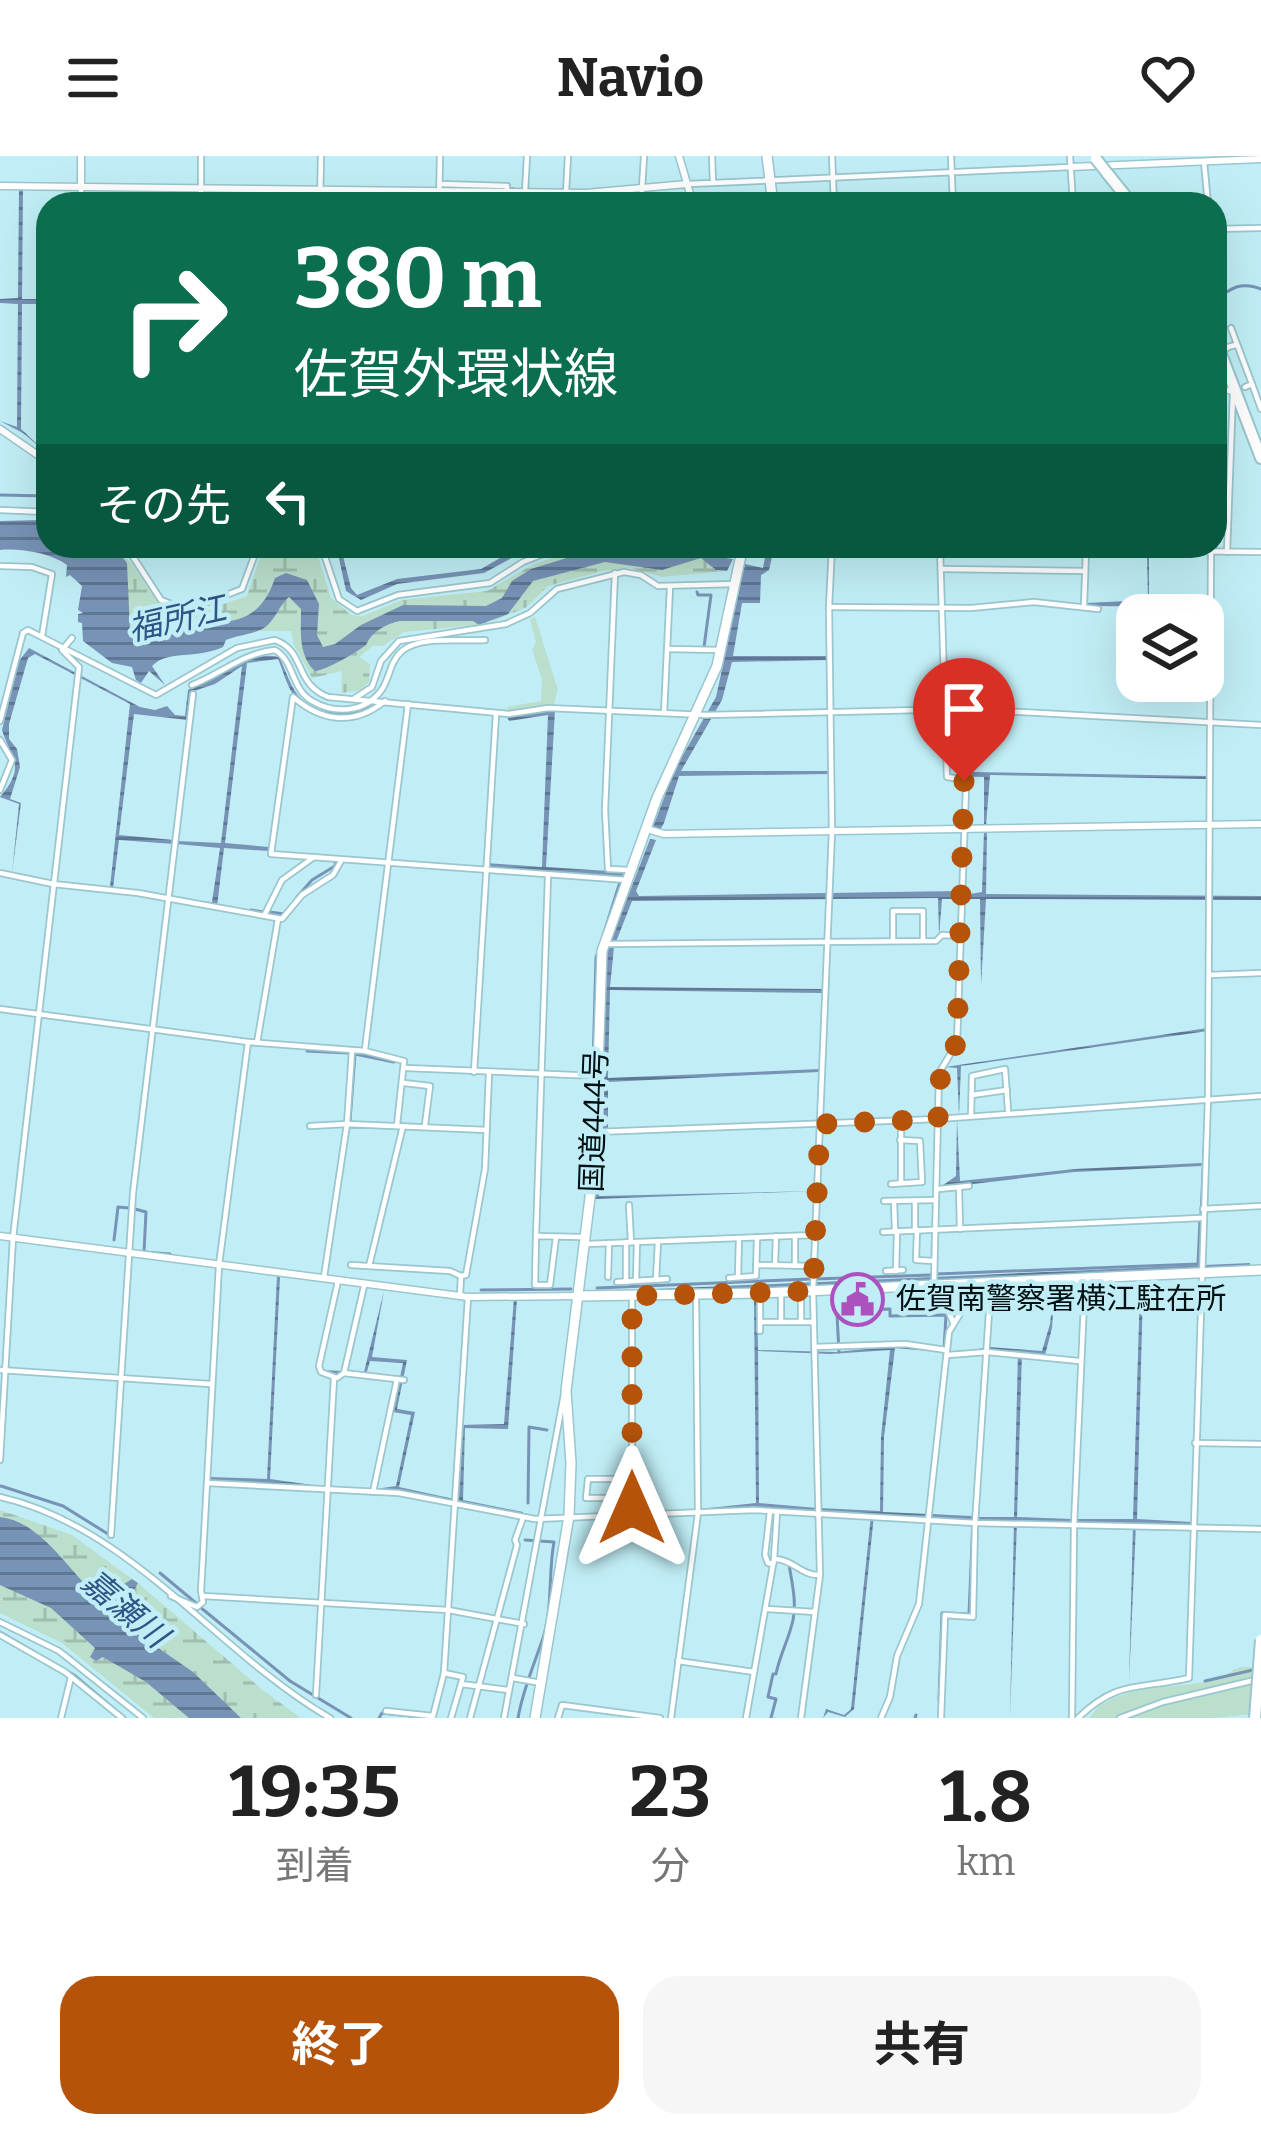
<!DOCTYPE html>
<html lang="ja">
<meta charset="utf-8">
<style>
body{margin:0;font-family:Bitter,"Noto Sans JP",serif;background:#f6f6f6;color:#222;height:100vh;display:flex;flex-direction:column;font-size:45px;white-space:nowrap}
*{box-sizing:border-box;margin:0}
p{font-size:39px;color:#767676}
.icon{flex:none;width:66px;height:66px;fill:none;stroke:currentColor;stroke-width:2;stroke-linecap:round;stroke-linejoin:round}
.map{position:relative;height:1562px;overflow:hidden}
.drawer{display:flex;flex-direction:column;background:#fff;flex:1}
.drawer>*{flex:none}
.guide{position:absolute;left:36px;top:36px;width:1191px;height:366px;border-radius:36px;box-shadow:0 12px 48px #0002;background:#0b6e4f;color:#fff;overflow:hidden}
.tools{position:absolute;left:1116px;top:438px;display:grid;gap:24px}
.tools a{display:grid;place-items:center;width:108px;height:108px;border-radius:24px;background:#fff;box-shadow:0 12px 48px #0002;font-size:60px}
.pin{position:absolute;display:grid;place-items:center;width:102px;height:102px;color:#fff;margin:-123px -51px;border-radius:50% 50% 50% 0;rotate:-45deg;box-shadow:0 0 12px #0007}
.pin .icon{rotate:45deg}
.me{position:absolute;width:132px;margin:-66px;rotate:0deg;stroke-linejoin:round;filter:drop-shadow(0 0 9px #0008)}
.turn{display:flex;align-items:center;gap:42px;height:252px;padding:0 60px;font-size:54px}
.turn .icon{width:156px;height:156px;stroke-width:2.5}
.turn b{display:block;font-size:84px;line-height:102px}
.then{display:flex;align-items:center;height:114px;padding:0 60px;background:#0003;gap:24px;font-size:45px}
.eta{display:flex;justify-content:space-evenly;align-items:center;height:204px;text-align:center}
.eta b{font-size:72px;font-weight:700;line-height:84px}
.action{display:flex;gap:24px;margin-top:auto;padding:24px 60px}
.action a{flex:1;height:138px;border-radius:36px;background:#b45309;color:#fff;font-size:48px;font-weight:700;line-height:138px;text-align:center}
.action a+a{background:#f6f6f6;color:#222}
header{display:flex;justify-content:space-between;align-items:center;height:156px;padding:0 60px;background:#fff;font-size:54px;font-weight:700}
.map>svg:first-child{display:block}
</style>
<header><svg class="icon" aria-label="menu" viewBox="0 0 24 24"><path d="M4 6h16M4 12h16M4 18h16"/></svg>Navio<svg class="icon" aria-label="heart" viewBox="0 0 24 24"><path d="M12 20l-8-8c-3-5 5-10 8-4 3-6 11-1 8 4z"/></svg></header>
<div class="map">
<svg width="1261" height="1562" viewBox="0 0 1261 1562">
<defs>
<pattern id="wetland-marsh" width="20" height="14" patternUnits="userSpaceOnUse" patternTransform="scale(3)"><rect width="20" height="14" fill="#bbdfcd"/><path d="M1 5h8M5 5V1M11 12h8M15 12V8" fill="none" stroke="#9fbeaf"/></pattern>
<pattern id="water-rules" width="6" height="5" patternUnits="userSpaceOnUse" patternTransform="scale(3)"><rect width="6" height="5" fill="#7793b6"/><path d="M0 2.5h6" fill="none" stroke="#5f7793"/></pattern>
</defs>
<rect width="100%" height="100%" fill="#c1eef6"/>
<!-- green -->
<g fill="#bbdfcd">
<path d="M535,461L558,534L553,551L508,557L507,551L541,545L542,524L532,493L536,486L530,463Z"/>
<path d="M0,1450L49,1473L164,1562H154L62,1487L0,1457Z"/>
<path d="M1241,1511H1261V1557L1215,1562H1090C1109,1526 1178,1535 1215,1523C1225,1521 1231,1514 1241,1511Z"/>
</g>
<!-- wetland -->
<g fill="url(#wetland-marsh)">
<path d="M114,390L133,409L164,455L189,460L247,440L264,390L318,400L331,442L351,459L362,460L402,444L487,435L534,408L579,393L690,390L676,398L624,396L533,415L490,454L404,453L334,494L318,492L305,427L250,465L125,492Z"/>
<path d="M700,399L727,415L662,421L630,412L603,415L548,430L527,451L491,466L505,456L530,424L600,404Z"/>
<path d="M284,437L301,438L313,509L388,465H473L479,469L404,476L383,490H373L359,501L370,508L369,526L362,534L341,537L342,515L312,522L294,489L291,475H259L270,467L268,461Z"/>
<path d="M0,1354L72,1379L132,1423C118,1432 117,1444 104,1453L84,1433L0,1365Z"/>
<path d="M0,1398L106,1495L197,1562H164L49,1473L0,1450Z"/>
<path d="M138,1427L264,1535L301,1562H236L119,1469L120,1457Z"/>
</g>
<!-- water -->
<g fill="url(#water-rules)">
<path d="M19,32H23L22,143H48V148H22L21,273L48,298L23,277L0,265L17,271L18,148L0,147V143L18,142Z"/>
<path d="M41,364L48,369V390H114L127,407L130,475L137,483C152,483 160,477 174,473C217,461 256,479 275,422L286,417L307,424L319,448L317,479L323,491L335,488L361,469L403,449L486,450L502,442L512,425L531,413L586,396H653L682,390H716L718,401L733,403L727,415L716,414L701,402L662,414L605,406L533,425L508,458L479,469L473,465H400C386,468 372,475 366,489C356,497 326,514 315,515C298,499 301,475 301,453L289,441C279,449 275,465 264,472C255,478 237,479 226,484L223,491C195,504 169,493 152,510L165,529L149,515L141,527L136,524L132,511L112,507L83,485L82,467L78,466V458L83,457L78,454L82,430L70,419L66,421L67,409C51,397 20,392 0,394V365Z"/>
<path d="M521,390H534L484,417L397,428L361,444L346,435L337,393L342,396L351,432L357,439L397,423L481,413Z"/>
<path d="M787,390L829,393V399L773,397L769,414L761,419L760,447H742L733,500H828V504L732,506L722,544L681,615H829V618L679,620L664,667L660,674L653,671L675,613L716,541L745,408L763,412L767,391Z"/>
<path d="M1088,398L1149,399V445L1209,444V451L1087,450L1086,447L1148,444L1147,402Z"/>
<path d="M29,492L140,551L155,554L167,550L175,559L185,560L188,534C217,524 248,493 279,501C285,512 289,527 297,538C318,565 355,557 381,546C357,564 312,566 293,538C286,528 283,514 278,503L247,507L225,687L269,691V695L224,692L217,751L191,745L212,746L220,692L177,688V685L221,687L242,510L215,528L191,536L188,564L134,558L119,679L174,684V688L119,684L113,732L110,731L130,548L35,498L28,502L9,568V583L17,593L20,611L10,643L21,647L12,717L19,648L0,641C27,610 11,603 2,574L19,505Z"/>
<path d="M555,554L546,711L624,716L622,721L487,711V707L542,711L548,559L509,565L507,561Z"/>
<path d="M965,555L972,616L1207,620V623L990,619L986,670H967L984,668V621L950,620L968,616Z"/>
<path d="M984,675H987L986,738L1261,740V744L986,743L981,829L980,743H942L939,780L938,742L632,745L614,791L610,831L823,833V837L610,834L608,922L820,913L819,916L608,926V977L599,1040L815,1035L595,1043L607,795L650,683L656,684L636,735L639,740L959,735L964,739L982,736Z"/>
<path d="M1208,872V875L961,910L959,960L957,912L945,911Z"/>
<path d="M957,963L960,1025L1075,1013L1202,1007L1201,1010L1074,1016L939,1032L956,1020Z"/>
<path d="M1250,1107V1110L1235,1112L699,1135L588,1136Z"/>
<path d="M277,1120L280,1121L270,1323L326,1331L208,1325L209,1321L267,1323Z"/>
<path d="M1055,1126L1052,1172L1045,1199L1022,1197L1017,1361L1073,1363V1366L1017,1365L1010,1562L1014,1365L978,1364V1361H1014L1018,1196L988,1193L963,1198L895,1192L884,1281L883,1356L972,1360L974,1357L973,1365L874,1359L854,1553L845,1561L828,1556L823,1562L826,1553L844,1559L851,1553L871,1359L820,1355V1352L880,1355L881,1281L890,1194L830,1198L758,1195L759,1347L817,1352V1355L699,1353L756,1347L754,1142H757L758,1194L836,1196L894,1190L956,1197L989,1191L1042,1195L1050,1168Z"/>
<path d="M1140,1133H1143L1137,1363L1192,1366V1369L1136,1368L1129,1527L1133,1368L1076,1366V1363H1133Z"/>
<path d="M384,1135L372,1201L407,1204L397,1253L415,1256L399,1331L454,1343V1346L375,1333L396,1330L411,1259L393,1256L403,1207L370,1205L366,1219L337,1220L322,1214L364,1216Z"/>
<path d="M514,1142H517L508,1273L465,1272L463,1344L523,1356L522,1360L457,1346L462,1269L504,1268Z"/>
<path d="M0,1361C36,1365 61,1403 85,1428L107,1419L94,1437L104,1448L114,1446L119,1431L132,1423L138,1427L123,1455L125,1469L193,1516L241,1562H189L146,1526L103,1501L96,1505L90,1501L95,1492L51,1452L0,1429Z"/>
</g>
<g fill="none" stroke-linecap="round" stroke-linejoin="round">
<!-- stream -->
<g stroke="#7793b6" stroke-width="3">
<path d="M442,31L514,33"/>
<path d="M1215,144C1231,132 1241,125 1261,133"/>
<path d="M0,339L48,340"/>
<path d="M697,436L698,439H711L704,491"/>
<path d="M297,741L312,724L335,710L336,704"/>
<path d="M251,754L263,756"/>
<path d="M269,756L285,758"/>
<path d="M307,895L349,897"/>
<path d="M593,909L596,802L620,726"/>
<path d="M350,965L355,898L394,906"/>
<path d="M349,971H367"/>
<path d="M135,1053L146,1056L144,1096L170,1098"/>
<path d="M1201,1059L1205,975"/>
<path d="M114,1084L118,1051L129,1052"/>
<path d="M936,1118L1198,1108L1200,1064"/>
<path d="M815,1123L931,1119"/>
<path d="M597,1132L810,1123"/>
<path d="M481,1134L571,1133"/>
<path d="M839,1196L837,1159L855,1154L890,1153V1160L946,1159L944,1193"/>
<path d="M1,1330L63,1350L108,1378"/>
<path d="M528,1347L529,1271L547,1274"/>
<path d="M160,1417L196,1447"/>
<path d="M200,1451L290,1525L351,1562"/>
<path d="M0,1476L74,1519L125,1562"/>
<path d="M1205,1525L1253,1514"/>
<path d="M939,1544L942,1457L969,1458L973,1365"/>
<path d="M379,1562L382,1557L430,1562"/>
<path d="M518,1562C523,1533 534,1509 543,1482C553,1451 548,1418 554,1386L525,1384"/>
<path d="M771,1562L776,1543L768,1541L773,1518H776C780,1498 789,1483 793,1464C797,1444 791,1423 789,1408"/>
<path d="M915,1562L916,1559"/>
</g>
<defs>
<g id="minor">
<path d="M832,0L834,48"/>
<path d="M951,0L953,48"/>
<path d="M1070,0L1073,48"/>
<path d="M1204,6L1208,48"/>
<path d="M713,27L1071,11"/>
<path d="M440,28L507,30V37"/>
<path d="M687,28L713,27L712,0"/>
<path d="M525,36L527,0"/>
<path d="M566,36L568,0"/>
<path d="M81,48V31"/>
<path d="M201,48V0"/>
<path d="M320,48L321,0"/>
<path d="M439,48L440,0"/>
<path d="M611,48V35"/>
<path d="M641,48L644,0"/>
<path d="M1215,73L1261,72"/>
<path d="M1231,172L1252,228L1245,231"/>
<path d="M1215,204L1228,191L1236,189"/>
<path d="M1215,211L1226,234L1233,236L1227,396"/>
<path d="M1252,228L1261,253"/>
<path d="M0,354L48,356"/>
<path d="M126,390L161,444L187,454L242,433L258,390"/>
<path d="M306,390L324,398L339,443L357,455L398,439L490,427L523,406L564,390"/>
<path d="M832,391L1261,396"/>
<path d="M0,410L32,411L52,418L42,480"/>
<path d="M941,413L1084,415"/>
<path d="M615,417L605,654L608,713L630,714"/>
<path d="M1084,449L1086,395"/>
<path d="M829,451L971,452L1034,446L1098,453"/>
<path d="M667,493L721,494"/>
<path d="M192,529C221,518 243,497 275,494C295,506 291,533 312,545C334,558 363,557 380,536C390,524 389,506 402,495C421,479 461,486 485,484"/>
<path d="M355,542L372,531L381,505L399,485L506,468L530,457L557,433L624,416L641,419L658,430L735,428"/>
<path d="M385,545C354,570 322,566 293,541L271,698L627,724"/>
<path d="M664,557L670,431"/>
<path d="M0,565L23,477L28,474L156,539L237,492L275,484C306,495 294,528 328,541L509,558L548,552L705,559L963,553L1261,569"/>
<path d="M0,584L12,604L0,634"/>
<path d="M0,717L53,728L138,737L282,763L302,739L333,719L341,705"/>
<path d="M265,758L282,724L314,701"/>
<path d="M893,785V755H923V784"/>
<path d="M609,788L936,785L942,779L960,780"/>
<path d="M1209,819L1261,817"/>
<path d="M0,853L248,886"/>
<path d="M257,887L278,763"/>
<path d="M365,893L408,548"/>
<path d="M406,912L597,920"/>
<path d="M474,916L496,558"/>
<path d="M404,927L430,930L425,969"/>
<path d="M972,939L1007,934"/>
<path d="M971,960L972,920L1005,913L1008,954"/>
<path d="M901,964V1027"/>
<path d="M310,970L347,968L487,974"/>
<path d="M596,976L938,963L1261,940"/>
<path d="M891,1028L922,1026L920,985L900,984"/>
<path d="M959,1032L960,1073"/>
<path d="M939,1033L969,1030"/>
<path d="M884,1045L936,1044"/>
<path d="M894,1045L895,1075"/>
<path d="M915,1045V1074"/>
<path d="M629,1049L631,1086"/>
<path d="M1203,1053L1261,1050"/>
<path d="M917,1074L916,1104L934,1105"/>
<path d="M883,1076L1201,1062"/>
<path d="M536,1080L548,720"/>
<path d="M556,1081L550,1129H535L536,1080L581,1081"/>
<path d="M587,1088L815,1079"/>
<path d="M351,1109L450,1115L461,1120"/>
<path d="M756,1109L814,1110"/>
<path d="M775,1109L776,1080"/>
<path d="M369,1110L403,970"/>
<path d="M795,1110V1080"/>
<path d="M886,1115L903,1114"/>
<path d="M896,1115L897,1075"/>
<path d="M324,1121L347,968L352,895"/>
<path d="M608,1121L609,1087"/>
<path d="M738,1121L739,1082"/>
<path d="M729,1122L756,1120L757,1081"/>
<path d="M656,1124L658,1085"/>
<path d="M338,1125L319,1210L321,1216L337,1222L344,1217L364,1130"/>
<path d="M636,1125L637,1086"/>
<path d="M617,1126L667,1123"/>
<path d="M626,1126V1086"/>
<path d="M934,1127L939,917L957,887L966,631L961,623L947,621L940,393"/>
<path d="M952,1132L949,1157L953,1166"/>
<path d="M801,1135V1165"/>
<path d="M781,1136V1166"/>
<path d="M760,1137V1175"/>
<path d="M460,1139L461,1120L466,1119L485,1013L489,917"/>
<path d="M632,1140V1357"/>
<path d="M1146,1144L1200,1146"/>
<path d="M1146,1154V1136"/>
<path d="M904,1157L905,1133"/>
<path d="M760,1166H813"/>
<path d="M814,1191L905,1188L946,1194"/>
<path d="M948,1199L987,1196L1079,1205"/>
<path d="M0,1214L210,1228"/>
<path d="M344,1217L404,1224"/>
<path d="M1195,1287L1261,1288"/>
<path d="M0,1304L13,1082L79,511L62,494L72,482"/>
<path d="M207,1327L399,1337L535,1363L754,1354L975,1367L1261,1373"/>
<path d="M373,1336L397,1223"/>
<path d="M0,1341C132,1371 216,1496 330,1562"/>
<path d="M632,1342H586L588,1323H632"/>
<path d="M770,1355L765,1399L768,1407L773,1408"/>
<path d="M111,1379L133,1037L193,538"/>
<path d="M774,1403C792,1403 801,1419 818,1419"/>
<path d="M171,1440L197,1451L203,1446L201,1435L219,1109L248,886L365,895L404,905L397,969"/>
<path d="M203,1440L448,1454L524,1468"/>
<path d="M767,1453L815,1456"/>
<path d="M0,1466L59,1495L143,1562"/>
<path d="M0,1479L65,1516L122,1562"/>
<path d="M678,1505L754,1516"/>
<path d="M444,1517L463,1521L461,1528L508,1534"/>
<path d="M513,1522L541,1527"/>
<path d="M316,1539L334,1222"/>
<path d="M386,1555L433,1560L444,1517L468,1141"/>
<path d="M61,1562L71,1521"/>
<path d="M451,1562L461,1528"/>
<path d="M470,1562L517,1389L515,1384L523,1362"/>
<path d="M504,1562L564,1238"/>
<path d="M558,1562L562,1549L660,1562"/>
<path d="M671,1562L698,1357L696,1138"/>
<path d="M746,1562L774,1403L777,1356"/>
<path d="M801,1562L820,1419L813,1134L832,675L829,451L832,390"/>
<path d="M881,1562L890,1541L897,1500L919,1448L949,1176L979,1126"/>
<path d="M941,1562L945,1459L973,1461L975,1367L991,1126"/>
<path d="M1072,1562L1074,1369L1085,1124"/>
<path d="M1078,1562C1118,1523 1139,1534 1189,1522L1208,941L1211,396"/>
<path d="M1120,1562L1163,1546L1255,1524"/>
</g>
<g id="tertiary">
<path d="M679,0L693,48"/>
<path d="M1071,11L1261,3"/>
<path d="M0,30L586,37L687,28"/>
<path d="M81,31V0"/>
<path d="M0,273L48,306"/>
<path d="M647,673L664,678L1261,668"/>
<path d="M0,1080L468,1141L579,1140"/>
</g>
<path id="primary" d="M579,1140L760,1137L1261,1114"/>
<g id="trunk">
<path d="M767,0L773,48"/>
<path d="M535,1562L569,1360L571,1307L566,1235L595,1001L602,795L657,642L717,510L743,390"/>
</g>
<g id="motorway">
<path d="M1107,17L1132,48"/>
<path d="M1223,203L1261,302"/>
</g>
</defs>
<!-- minor casing -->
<use href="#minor" stroke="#9ac6ce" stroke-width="8"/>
<!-- tertiary casing -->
<use href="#tertiary" stroke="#9ac6ce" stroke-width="9"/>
<!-- primary casing -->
<use href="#primary" stroke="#9ac6ce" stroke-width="12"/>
<!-- trunk casing -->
<use href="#trunk" stroke="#9ac6ce" stroke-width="12"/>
<!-- motorway casing -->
<use href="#motorway" stroke="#9ac6ce" stroke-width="14"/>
<!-- minor -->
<use href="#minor" stroke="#fff" stroke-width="4.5"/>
<!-- tertiary -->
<use href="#tertiary" stroke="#fff" stroke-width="6"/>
<!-- primary -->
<use href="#primary" stroke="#fff" stroke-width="9"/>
<!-- trunk -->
<use href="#trunk" stroke="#fff" stroke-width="9"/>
<!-- motorway -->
<use href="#motorway" stroke="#fff" stroke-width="10"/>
<defs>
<g id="motorway-bridge">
<path d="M1096,3L1107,17"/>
<path d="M1215,186L1223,203"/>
<path d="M1255,1562L1261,1484"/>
</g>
</defs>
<!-- motorway-bridge casing -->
<use href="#motorway-bridge" stroke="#9ac6ce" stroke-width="14" stroke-linecap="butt"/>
<!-- motorway-bridge -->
<use href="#motorway-bridge" stroke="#fff" stroke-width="10"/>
</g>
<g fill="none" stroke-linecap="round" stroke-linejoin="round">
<!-- route -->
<path stroke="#b45309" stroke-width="21" stroke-dasharray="0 37.8" d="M632,1352V1140L813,1135L820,968L938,963L941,912L957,887L964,625"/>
</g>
<!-- icons -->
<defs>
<symbol id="civic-ring" viewBox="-11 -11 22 22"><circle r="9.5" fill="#c1eef6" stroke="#ac52be" stroke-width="1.5"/><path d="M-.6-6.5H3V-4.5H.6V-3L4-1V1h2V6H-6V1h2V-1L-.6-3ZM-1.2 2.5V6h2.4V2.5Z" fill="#ac52be"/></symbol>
</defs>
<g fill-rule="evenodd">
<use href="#civic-ring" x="828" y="1114" width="59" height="59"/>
</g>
<g text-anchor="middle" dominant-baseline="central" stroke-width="9" stroke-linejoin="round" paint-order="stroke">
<!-- street labels -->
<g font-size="30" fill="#021113" stroke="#c1eef6">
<text transform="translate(594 965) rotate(-88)">国道444号</text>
</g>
<!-- poi labels -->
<g font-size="30" fill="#021113" stroke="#c1eef6" text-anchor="start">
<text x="896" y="1143">佐賀南警察署横江駐在所</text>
</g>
<!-- water labels -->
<g font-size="33" font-style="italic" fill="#2d5585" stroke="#c1eef6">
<text transform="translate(177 463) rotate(-13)">福所江</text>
<text transform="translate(125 1453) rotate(40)">嘉瀬川</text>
</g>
</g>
</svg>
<div class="tools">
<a><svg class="icon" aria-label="layers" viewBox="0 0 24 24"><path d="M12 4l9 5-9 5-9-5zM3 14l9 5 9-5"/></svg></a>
</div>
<div class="pin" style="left:964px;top:625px;background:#d93025"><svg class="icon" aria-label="arrive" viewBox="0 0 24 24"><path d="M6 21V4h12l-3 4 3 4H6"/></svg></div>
<svg class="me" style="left:632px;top:1352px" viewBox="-20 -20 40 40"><path d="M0-17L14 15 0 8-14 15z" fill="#b45309" stroke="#fff" stroke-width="4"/></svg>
<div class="guide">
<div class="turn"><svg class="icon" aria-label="right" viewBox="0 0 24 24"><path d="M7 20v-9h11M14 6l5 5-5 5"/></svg><div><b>380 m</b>佐賀外環状線</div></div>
<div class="then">その先<svg class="icon" aria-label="left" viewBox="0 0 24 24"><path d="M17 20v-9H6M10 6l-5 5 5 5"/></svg></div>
</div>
</div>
<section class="drawer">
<div class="eta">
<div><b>19:35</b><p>到着</p></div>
<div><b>23</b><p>分</p></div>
<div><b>1.8</b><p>km</p></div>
</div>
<div class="action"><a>終了</a><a>共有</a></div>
</section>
